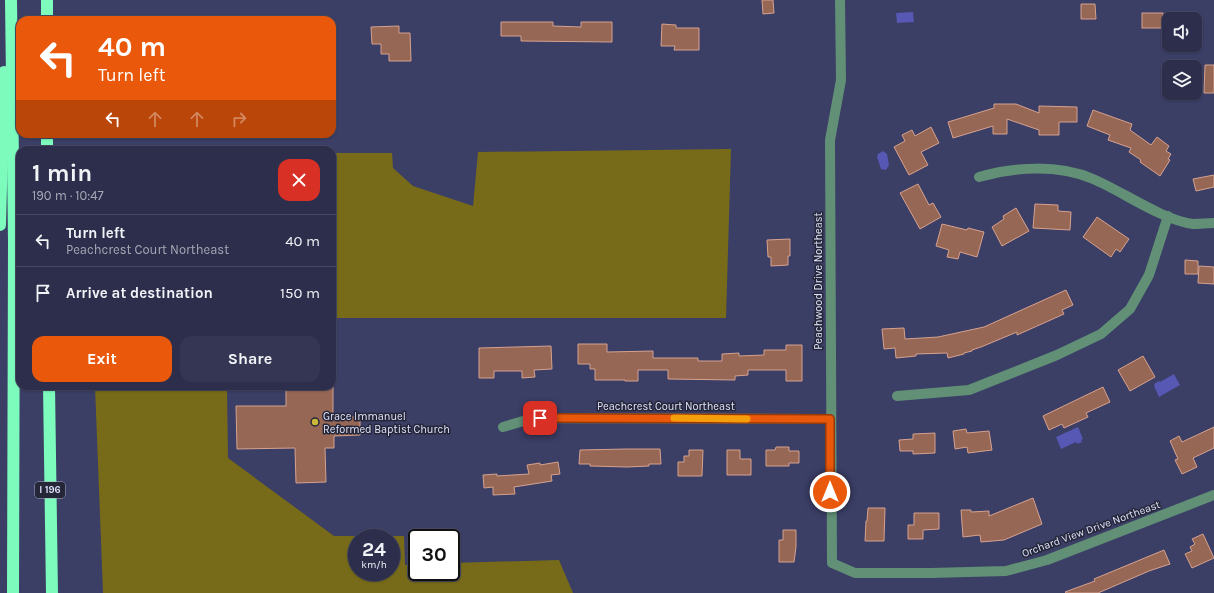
<!DOCTYPE html>
<meta charset="utf-8">
<style>
body{margin:0;font-family:Karla,sans-serif;background:#343653;color:#f1f3f6;height:100vh;display:flex;flex-direction:column;font-size:15px;white-space:nowrap}
*{box-sizing:border-box;margin:0}
p{font-size:13px;color:#a6a8b5}
.icon{flex:none;width:22px;height:22px;fill:none;stroke:currentColor;stroke-width:2;stroke-linecap:round;stroke-linejoin:round}
.map{position:relative;flex:1;overflow:hidden}
.sheet{position:absolute;left:16px;top:146px;width:320px;height:244px;display:flex;flex-direction:column;background:#2c2e4c;border-radius:12px;box-shadow:0 1px 3px #0004,0 0 0 1px #484a64}
.sheet>*{flex:none}
.banner{position:absolute;left:16px;top:16px;width:320px;height:122px;border-radius:12px;box-shadow:0 1px 3px #0004,0 0 0 1px #484a64;background:#ea580c;color:#fff;overflow:hidden}
.buttons{position:absolute;left:1162px;top:12px;display:grid;gap:8px}
.buttons a{display:grid;place-items:center;width:40px;height:40px;border-radius:8px;background:#2c2e4c;box-shadow:0 1px 3px #0004,0 0 0 1px #484a64;font-size:20px}
.speed{position:absolute;left:348px;top:529px;display:flex;gap:8px;font-size:20px;font-weight:700;text-align:center}
.speed>*{display:grid;place-content:center;width:52px;height:52px;border-radius:50%;background:#2c2e4c;box-shadow:0 1px 3px #0004,0 0 0 1px #484a64;line-height:1}
.speed small{font-size:10px;font-weight:400}
.speed .limit{border:2px solid #111;border-radius:6px;background:#fff;color:#111}
.pin{position:absolute;display:grid;place-items:center;width:34px;height:34px;color:#fff;margin:-17px;border-radius:8px;box-shadow:0 2px 6px #0006}
.me{position:absolute;width:44px;margin:-22px;rotate:0deg;stroke-linejoin:round;filter:drop-shadow(0 0 3px #0008)}
.turn{display:flex;align-items:center;gap:14px;height:84px;padding:0 16px;font-size:18px}
.turn .icon{width:52px;height:52px;stroke-width:2.5}
.turn b{display:block;font-size:28px;line-height:34px}
.lanes{display:flex;align-items:center;height:38px;padding:0 16px;background:#0003;justify-content:center;gap:20px;direction:ltr}
.lanes .off{opacity:.35}
.round{display:grid;place-items:center;flex:none;width:42px;height:42px;border-radius:12px;background:#343653}
.overview{display:flex;align-items:center;justify-content:space-between;height:68px;padding:0 16px}
h1{font-size:24px;font-weight:700;line-height:30px}
.cta{display:flex;gap:8px;margin-top:auto;padding:8px 16px}
.cta a{flex:1;height:46px;border-radius:12px;background:#ea580c;color:#fff;font-size:16px;font-weight:700;line-height:46px;text-align:center}
.cta a+a{background:#343653;color:#f1f3f6}
ul{padding:0;list-style:none}
li{display:flex;align-items:center;gap:12px;height:52px;padding:0 16px;border-top:1px solid #484a64}
li div{flex:1}
li b{display:block;font-size:15px}
li em{font-style:normal}
.map>svg:first-child{display:block}
</style>
<div class="map">
<svg width="1214" height="593" viewBox="0 0 1214 593">
<rect width="100%" height="100%" fill="#3b3e65"/>
<!-- green -->
<g fill="#776b1a" fill-rule="evenodd">
<path d="M731,149L726,318H332V153H392L393,168L413,186L473,206L478,152Z"/>
<path d="M95,386H221L227,389L228,458L334,536H404L405,565L417,564V572H451V563L559,560L573,593H103ZM357,538H391V572H357Z"/>
</g>
<!-- water -->
<g fill="#5757b4">
<path d="M913,12L914,22L897,23L896,13Z"/>
<path d="M883,151L887,154L889,165L886,170L881,169L877,157L878,154Z"/>
<path d="M1174,374L1180,385L1159,397L1154,386H1155L1154,384L1159,381L1160,382Z"/>
<path d="M1078,427L1083,439L1081,440L1082,442L1077,444L1076,442L1061,449L1056,437Z"/>
</g>
<!-- building -->
<g fill="#976756" stroke="#d6a290">
<path d="M762,0H773L774,13L763,14Z"/>
<path d="M1081,4H1095L1096,19H1081Z"/>
<rect x="1142" y="13" width="21" height="15"/>
<path d="M501,22H553V26L581,27V22H612V42L521,41V36H501Z"/>
<path d="M662,24L676,25V28H699V50H674L675,46H661Z"/>
<path d="M399,26V33H410L411,61H389V54H381V44H372L371,27Z"/>
<path d="M1205,65H1214V93H1204Z"/>
<path d="M994,104H1016L1039,113V106L1077,107V122H1059V135H1039V130L1007,119V134H993V126L953,138L948,122L994,108Z"/>
<path d="M1093,110L1132,124L1130,130L1151,145L1157,137L1169,146L1166,151L1171,154L1168,159L1170,160L1160,176L1140,162L1141,160L1129,152L1131,148L1108,140L1110,135L1087,126Z"/>
<path d="M931,127L939,143L921,152L928,165L909,175L894,147L905,141L902,135L912,130L915,136Z"/>
<path d="M1214,175V187L1196,191L1193,179Z"/>
<path d="M918,184L929,205L933,203L941,217L920,229L900,193Z"/>
<path d="M1035,204L1058,205V211L1071,212L1070,230L1033,228Z"/>
<path d="M1016,208L1029,231L1002,246L992,227L1004,219L1003,216Z"/>
<path d="M1097,217L1129,239L1120,252L1116,249L1111,257L1083,237Z"/>
<path d="M942,224L967,230L968,228L984,232L977,257L960,252L958,259L947,257L949,250L936,246Z"/>
<path d="M790,239V256H788V265L771,266V257H768L767,240Z"/>
<path d="M1185,260L1198,261V274H1185Z"/>
<path d="M1199,266L1214,267V284L1198,283Z"/>
<path d="M1066,290L1073,305L1062,310L1064,314L1017,335V332L981,347L972,350V351L964,353V354L948,358L947,353L916,354V356L896,358L895,348L884,349L882,329L904,328L905,339L938,337L984,327Z"/>
<path d="M578,344H607V352L653,351V358H698V361H722V354L739,353V356L764,355V350H786V345H802V381H786V370H748V375L735,376V380L668,379V370H638V381H625V380H595V369H590V364H578Z"/>
<path d="M551,346L552,369L534,370L535,377L522,378V371H494V378H479V348Z"/>
<path d="M1143,356L1155,377L1130,391L1118,370Z"/>
<path d="M286,386H333V417H360V435L334,436V448H325L326,482L296,483L295,448L237,449L236,406H286Z"/>
<path d="M1103,387L1110,402L1086,413L1088,417L1064,428L1062,424L1049,430L1043,416Z"/>
<path d="M1214,427V448L1193,458L1197,467L1182,474L1175,460L1178,459L1170,441L1179,436L1182,442Z"/>
<path d="M966,429L967,433L989,431L992,450L968,453L967,447L955,449L953,431Z"/>
<path d="M935,433V453L913,454V451H900L899,440L913,439V434Z"/>
<path d="M776,447H789V451H799V463H789V466H766V450H775Z"/>
<path d="M626,449H660L661,464H649V466L627,467L590,466V464H579L580,450Z"/>
<path d="M689,450H703L702,476H678V462H684V456H689Z"/>
<path d="M727,450H740V459H751V475H727Z"/>
<path d="M558,462L560,474L551,475L552,481L514,487L515,494L493,495V487L484,488L483,475L497,474V476L529,474L527,465L540,463V465Z"/>
<path d="M1033,498L1042,524L1004,540L981,542L980,535L963,537L961,510H971V512L989,511V516Z"/>
<path d="M868,508H885L884,541H865L866,521H867Z"/>
<path d="M914,513H939V529L923,530V539H908V525H914Z"/>
<path d="M783,530H796V547L794,562H779V540H783Z"/>
<path d="M1203,534L1214,558L1192,568L1185,554L1192,551L1190,547L1195,544L1192,539Z"/>
<path d="M1164,550L1170,564L1149,571L1098,593H1066L1065,592L1095,581L1094,579Z"/>
</g>
<g fill="none" stroke-linecap="round" stroke-linejoin="round">
<!-- minor -->
<g stroke="#619077" stroke-width="10">
<path d="M840,0L841,80L830,140L832,563L855,573H931L1006,571L1047,560L1214,495"/>
<path d="M979,177C1014,167 1058,164 1093,179C1122,191 1162,220 1193,224C1200,224 1207,223 1214,223"/>
<path d="M897,396L969,390L1057,355L1101,334L1130,309L1149,275L1168,216"/>
<path d="M503,427L530,419L539,418L830,419"/>
</g>
<!-- highway -->
<g stroke="#7cfbbc" stroke-width="12">
<path d="M11,0L14,242L13,593"/>
<path d="M47,0V20"/>
<path d="M47,134V150"/>
<path d="M0,225L4,72"/>
<path d="M49,386L52,593"/>
</g>
</g>
<g fill="none" stroke-linecap="round" stroke-linejoin="round">
<defs>
<path id="route" d="M540,418L830,419V492"/>
</defs>
<!-- route casing -->
<use href="#route" stroke="#983908" stroke-width="10"/>
<!-- route -->
<use href="#route" stroke="#ea580c" stroke-width="7"/>
<!-- slow -->
<path stroke="#f59e0b" stroke-width="7" d="M674,418L747,419"/>
</g>
<!-- markers -->
<circle fill="#cdb938" stroke="#252739" stroke-width="1.5" cx="315" cy="422" r="4"/>
<g text-anchor="middle" dominant-baseline="central" stroke-width="3" stroke-linejoin="round" paint-order="stroke">
<!-- shield labels -->
<rect fill="#252739" stroke="#a8abc2" stroke-width="1" x="35" y="482" width="30" height="16" rx="3"/>
<g font-size="10" font-weight="bold" fill="#e0e3fc">
<text x="50" y="490">I 196</text>
</g>
<!-- street labels -->
<g font-size="11" fill="#e0e3fc" stroke="#252739">
<text transform="translate(818 281) rotate(-90)">Peachwood Drive Northeast</text>
<text x="666" y="406">Peachcrest Court Northeast</text>
<text transform="translate(1091 529) rotate(-20)">Orchard View Drive Northeast</text>
</g>
<!-- poi labels -->
<g font-size="11" fill="#e0e3fc" stroke="#252739" text-anchor="start">
<text x="323" y="416">Grace Immanuel<tspan x="323" dy="13">Reformed Baptist Church</tspan></text>
</g>
</g>
</svg>
<div class="buttons">
<a><svg class="icon" aria-label="sound" viewBox="0 0 24 24"><path d="M4 9h4l5-4v14l-5-4H4zM17 9q2 3 0 6"/></svg></a>
<a><svg class="icon" aria-label="layers" viewBox="0 0 24 24"><path d="M12 4l9 5-9 5-9-5zM3 14l9 5 9-5"/></svg></a>
</div>
<div class="speed"><div>24<small>km/h</small></div><div class="limit">30</div></div>
<div class="pin" style="left:540px;top:418px;background:#d93025"><svg class="icon" aria-label="arrive" viewBox="0 0 24 24"><path d="M6 21V4h12l-3 4 3 4H6"/></svg></div>
<svg class="me" style="left:830px;top:492px" viewBox="-20 -20 40 40"><circle r="17" fill="#ea580c" stroke="#fff" stroke-width="3"/><path d="M0-11L8 9 0 5-8 9z" fill="#fff"/></svg>
<div class="banner">
<div class="turn"><svg class="icon" aria-label="left" viewBox="0 0 24 24"><path d="M17 20v-9H6M10 6l-5 5 5 5"/></svg><div><b>40 m</b>Turn left</div></div>
<div class="lanes"><svg class="icon" aria-label="left" viewBox="0 0 24 24"><path d="M17 20v-9H6M10 6l-5 5 5 5"/></svg><svg class="icon off" aria-label="ahead" viewBox="0 0 24 24"><path d="M12 20V5M6 11l6-6 6 6"/></svg><svg class="icon off" aria-label="ahead" viewBox="0 0 24 24"><path d="M12 20V5M6 11l6-6 6 6"/></svg><svg class="icon off" aria-label="right" viewBox="0 0 24 24"><path d="M7 20v-9h11M14 6l5 5-5 5"/></svg></div>
</div>
<section class="sheet">
<div class="overview"><div><h1>1 min</h1><p>190 m · 10:47</p></div><a class="round" style="background:#d93025;color:#fff"><svg class="icon" aria-label="close" viewBox="0 0 24 24"><path d="M6 6l12 12M18 6L6 18"/></svg></a></div>
<ul>
<li><svg class="icon" aria-label="left" viewBox="0 0 24 24"><path d="M17 20v-9H6M10 6l-5 5 5 5"/></svg><div><b>Turn left</b><p>Peachcrest Court Northeast</p></div><em>40 m</em></li>
<li><svg class="icon" aria-label="arrive" viewBox="0 0 24 24"><path d="M6 21V4h12l-3 4 3 4H6"/></svg><div><b>Arrive at destination</b></div><em>150 m</em></li>
</ul>
<div class="cta"><a>Exit</a><a>Share</a></div>
</section>
</div>
